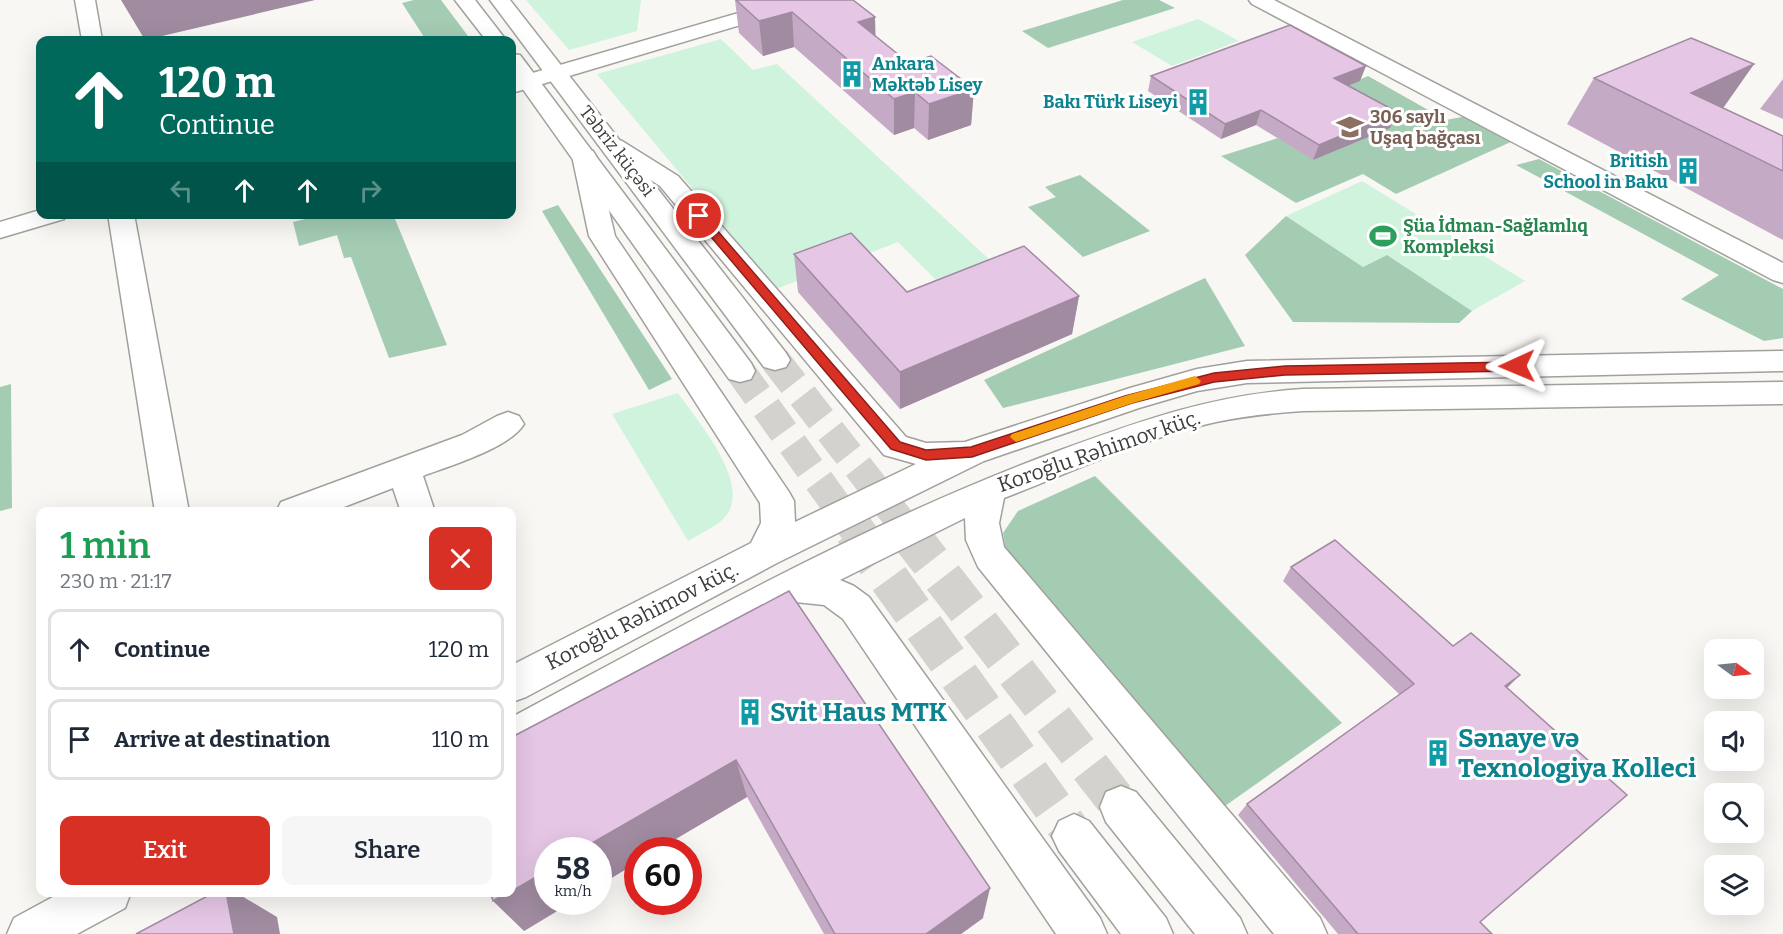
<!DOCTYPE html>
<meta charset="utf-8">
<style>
body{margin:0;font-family:Bitter,serif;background:#f6f6f7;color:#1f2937;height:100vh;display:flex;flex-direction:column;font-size:22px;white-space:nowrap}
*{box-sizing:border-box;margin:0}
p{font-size:20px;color:#747a83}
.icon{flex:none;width:33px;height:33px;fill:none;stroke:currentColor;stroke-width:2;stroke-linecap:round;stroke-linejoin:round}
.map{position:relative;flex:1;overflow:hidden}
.drawer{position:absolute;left:36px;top:507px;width:480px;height:390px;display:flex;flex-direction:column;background:#fff;border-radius:12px;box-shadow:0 6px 24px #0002}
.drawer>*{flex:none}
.top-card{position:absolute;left:36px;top:36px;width:480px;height:183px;border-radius:12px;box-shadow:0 6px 24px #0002;background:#00695c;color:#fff;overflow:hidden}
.needle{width:39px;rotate:105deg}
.buttons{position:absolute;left:1704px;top:639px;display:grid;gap:12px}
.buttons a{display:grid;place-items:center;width:60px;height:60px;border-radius:12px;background:#fff;box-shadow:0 6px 24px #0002;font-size:30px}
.speed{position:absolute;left:534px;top:837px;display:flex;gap:12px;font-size:30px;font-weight:700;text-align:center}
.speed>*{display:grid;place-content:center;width:78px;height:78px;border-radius:50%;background:#fff;box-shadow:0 6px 24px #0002;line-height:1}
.speed small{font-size:15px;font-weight:400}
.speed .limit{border:9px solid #d22;background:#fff;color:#111}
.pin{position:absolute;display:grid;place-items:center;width:51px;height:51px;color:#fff;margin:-26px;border:3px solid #fff;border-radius:50%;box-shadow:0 2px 6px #0007}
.me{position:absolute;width:66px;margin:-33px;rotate:269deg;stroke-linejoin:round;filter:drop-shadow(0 0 4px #0008)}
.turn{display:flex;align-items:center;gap:21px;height:126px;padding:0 24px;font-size:27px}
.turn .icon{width:78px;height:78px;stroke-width:2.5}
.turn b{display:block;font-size:42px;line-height:51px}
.lanes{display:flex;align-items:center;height:57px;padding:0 24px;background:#0003;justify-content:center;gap:30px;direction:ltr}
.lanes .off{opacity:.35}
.round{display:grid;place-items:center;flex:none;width:63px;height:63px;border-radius:12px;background:#f6f6f7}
.summary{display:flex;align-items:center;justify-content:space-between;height:102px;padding:0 24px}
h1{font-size:36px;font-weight:600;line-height:45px;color:#1e9e55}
.cta{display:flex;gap:12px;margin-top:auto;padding:12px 24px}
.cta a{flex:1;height:69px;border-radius:12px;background:#d93025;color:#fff;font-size:24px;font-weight:600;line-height:69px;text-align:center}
.cta a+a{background:#f6f6f7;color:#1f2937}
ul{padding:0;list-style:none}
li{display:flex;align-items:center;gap:18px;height:81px;margin:0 12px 9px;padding:0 12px;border:3px solid #e0e1e3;border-radius:12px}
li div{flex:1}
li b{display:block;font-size:22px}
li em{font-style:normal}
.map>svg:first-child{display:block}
</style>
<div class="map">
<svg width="1783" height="934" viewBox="0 0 1783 934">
<rect width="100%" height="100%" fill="#f9f7f3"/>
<!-- green -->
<g fill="#d0f3dd">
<path d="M526,0H641L637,31L569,50Z"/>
<path d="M1198,19L1239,41L1172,66L1132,42Z"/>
<path d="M721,39L753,70L777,64L1003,272L950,294L898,242L776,289L597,74Z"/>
<path d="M1362,181L1525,281L1472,311L1387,255L1363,267L1286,216Z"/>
<path d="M678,393C697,421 756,487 723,519C714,528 699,534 688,541L612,414Z"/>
</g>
<!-- forest -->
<g fill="#a4ccb3">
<path d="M414,0H441L471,40H426L402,3Z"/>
<path d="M1123,0H1159L1175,8L1048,48L1022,31Z"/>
<path d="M1368,76L1446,120L1467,116L1513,141L1396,194L1363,174L1296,203L1221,156L1278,138L1314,160L1334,91Z"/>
<path d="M1539,159L1783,289V338L1764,341L1681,299L1719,275L1516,165Z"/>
<path d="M1080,175L1150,231L1083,257L1028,207L1056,197L1045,187Z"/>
<path d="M558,205L672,379L649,390L542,211Z"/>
<path d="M321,215H374L395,219L447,345L389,358L351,257L344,258L337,235L299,246L293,222Z"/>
<path d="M1286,216L1363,267L1387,255L1472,311L1459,323L1293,322L1245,255Z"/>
<path d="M1205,278L1245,346L1003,408L984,380Z"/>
<path d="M11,384L12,508L0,511V387Z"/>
<path d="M1095,476L1342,723L1225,806L1007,558L1003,533L1018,511Z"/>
</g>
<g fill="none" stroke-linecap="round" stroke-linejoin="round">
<!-- secondary-tunnel-far1 -->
<g stroke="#d4d2ce" stroke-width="30" stroke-dasharray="30 15" stroke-linecap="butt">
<path d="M775,360L908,531"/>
<path d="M740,371L855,531"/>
</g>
<!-- secondary-tunnel -->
<g stroke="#d4d2ce" stroke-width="40" stroke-dasharray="40 20" stroke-linecap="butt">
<path d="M854,530L1074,836"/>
<path d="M906,530L1121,807"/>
</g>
<defs>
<g id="street">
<path d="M75,0H95L102,40H82Z"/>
<path d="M783,0H814L811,4L512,93V79Z"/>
<path d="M1249,0H1274L1783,263V283L1773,280L1252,4Z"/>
<path d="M40,210V214H68L64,219L0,238V222Z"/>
<path d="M108,214H134L189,512H155Z"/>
<path d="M508,412L519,416L524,424C510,448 449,466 423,476L435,512H401L393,488L331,512H276L281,502L462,435L497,416Z"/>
</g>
<g id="secondary">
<path d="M455,0H475L506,40H486Z"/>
<path d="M490,0H510L786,353L790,360L786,367L775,370L764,367Z"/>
<path d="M512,54L520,55L751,363L755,371L751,379L740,382L729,379L512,74Z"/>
<path d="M1121,786L1136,792L1240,918L1247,934H1195L1106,822L1100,807L1106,792Z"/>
<path d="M1074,814L1089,821L1166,918L1173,934H1121L1059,851L1052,836L1059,821Z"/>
</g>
<g id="primary">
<path d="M614,139L622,141L678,176L906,437L926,443L965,442L1130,388L1197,369L1247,361L1783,351V371L1247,383L1197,391L1139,408L984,461L777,563L526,697L512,702V665L751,543L761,523L760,503L589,236L572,156L575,151L584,149L593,151L596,156L615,236L789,492L794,501L795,522L916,464L884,455L660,186L606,151L602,146L606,141Z"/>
<path d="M1783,382V404L1303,411C1274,413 1245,416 1216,422C1144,438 1074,471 1004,498L999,523L1004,547L1320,918L1327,934H1274L978,567L966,540L965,518L840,580L854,586L869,597L1100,918L1107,934H1056L843,619L824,605L795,602L526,752L512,757V717C690,622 868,521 1058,451C1143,420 1212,395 1303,389Z"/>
<path d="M62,892H131L125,908L77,934H7L14,918Z"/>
</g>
</defs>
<!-- street casing -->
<use href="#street" stroke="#a2a09c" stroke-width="3"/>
<!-- secondary casing -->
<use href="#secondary" stroke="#a2a09c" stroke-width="3"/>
<!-- primary casing -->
<use href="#primary" stroke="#a2a09c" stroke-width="3"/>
<!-- street -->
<use href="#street" fill="#fff" fill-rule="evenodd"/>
<!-- secondary -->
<use href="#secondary" fill="#fff" fill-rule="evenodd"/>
<!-- primary -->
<use href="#primary" fill="#fff" fill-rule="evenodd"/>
</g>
<!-- wall -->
<g fill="#c5aac5">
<path d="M735,0H853L875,36L909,63L974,89L971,125L928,140L914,128L894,135L794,47L763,56L739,33Z"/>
<path d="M1754,64L1723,108L1783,136V240L1567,124L1594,78Z"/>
<path d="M1151,76L1360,81L1348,85L1397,112L1390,128L1313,160L1256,125L1221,139L1148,91Z"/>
<path d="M1783,79V119L1760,109Z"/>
<path d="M794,254L907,292L1079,296L1072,334L900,409L798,292Z"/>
<path d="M1291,567L1453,646L1506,688L1480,922L1492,934H1338L1238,815L1247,804L1400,695L1283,581Z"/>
<path d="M789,591L983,918L961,934H824L747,797L657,850H638V862L598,886V850L548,902H572L524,931Z"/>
</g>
<!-- shaded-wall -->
<g fill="#a08ba0">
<path d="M121,0H315L145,40Z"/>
<path d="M792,12L794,47L763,56L759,21Z"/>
<path d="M875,17L876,52L858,22Z"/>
<path d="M1754,64L1721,111L1691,93Z"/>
<path d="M1366,66L1360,81L1329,93L1334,78Z"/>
<path d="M974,89L971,125L928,140L929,104Z"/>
<path d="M915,92L914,128L894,135V99Z"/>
<path d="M1261,110L1256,125L1221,139L1225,124Z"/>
<path d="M1397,112L1390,128L1313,160L1319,145Z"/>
<path d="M1079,296L1072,334L900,409V372Z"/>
<path d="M1520,675L1506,689L1505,686Z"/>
<path d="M736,760L747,797L657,850H638V862L598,886V850H580Z"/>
<path d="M548,870V902H572L524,931L493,901L508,892H512V891Z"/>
<path d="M990,888L983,918L961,934H926Z"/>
<path d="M226,892H235L277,917L280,934H234Z"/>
</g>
<!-- building -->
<g fill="#e5c6e5" stroke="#a08ba0" stroke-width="1.5">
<path d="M736,0H853L875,17L858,22L909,63L931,56L974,89L929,104L915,92L894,99L792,12L759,21Z"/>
<path d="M1290,25L1366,66L1334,78L1397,112L1319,145L1261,110L1225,124L1151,76Z"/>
<path d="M1691,38L1754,64L1691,93L1783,136V171L1594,78Z"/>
<path d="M851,233L907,292L1024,246L1079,296L900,372L794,254Z"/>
<path d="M1335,540L1453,646L1471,633L1520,675L1505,686L1627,795L1480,922L1492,934H1358L1247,804L1414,684L1291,567Z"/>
<path d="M789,591L990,888L926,934H835L736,760L580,850H548V870L512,891V737Z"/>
<path d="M215,892H226L234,934H136Z"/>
<path d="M490,892H508L493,901Z"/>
</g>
<!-- route -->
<path fill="#d93025" stroke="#8d1f18" stroke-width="1.5" d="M699,213L703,214L900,442L926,450L971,447L1125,396L1214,373L1285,366L1517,362L1523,366L1517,371L1285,375L1214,382L1132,403L972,457L926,460L891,449L695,218L694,216Z"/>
<!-- slow -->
<path fill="#f59e0b" d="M1195,376L1201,381L1199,384L1133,403L1016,442L1010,437L1012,434L1125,396Z"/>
<!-- icons -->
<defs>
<symbol id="building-bare" viewBox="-9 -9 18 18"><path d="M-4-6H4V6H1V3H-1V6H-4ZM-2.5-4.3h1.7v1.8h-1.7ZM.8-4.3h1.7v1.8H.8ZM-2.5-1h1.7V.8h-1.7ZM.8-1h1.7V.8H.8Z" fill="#0f9aa8" stroke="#fff" stroke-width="2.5" paint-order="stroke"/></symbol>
<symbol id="school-bare" viewBox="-9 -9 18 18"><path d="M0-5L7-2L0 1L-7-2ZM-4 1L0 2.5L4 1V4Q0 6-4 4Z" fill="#8d6e63" stroke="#fff" stroke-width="2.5" paint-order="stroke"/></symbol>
<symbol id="stadium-bare" viewBox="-9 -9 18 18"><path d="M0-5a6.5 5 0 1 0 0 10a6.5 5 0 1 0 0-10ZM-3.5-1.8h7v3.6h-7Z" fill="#2e9e5b" stroke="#fff" stroke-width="2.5" paint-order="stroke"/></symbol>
</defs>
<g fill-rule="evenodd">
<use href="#building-bare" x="833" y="55" width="38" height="38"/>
<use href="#building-bare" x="1179" y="83" width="38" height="38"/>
<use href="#school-bare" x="1331" y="108" width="38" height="38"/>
<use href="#building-bare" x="1669" y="152" width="38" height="38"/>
<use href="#stadium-bare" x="1364" y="217" width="38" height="38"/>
<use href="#building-bare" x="731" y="693" width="38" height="38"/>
<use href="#building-bare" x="1419" y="734" width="38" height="38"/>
</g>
<g text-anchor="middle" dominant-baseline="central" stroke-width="6" stroke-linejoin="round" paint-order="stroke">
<!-- far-culture labels -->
<g font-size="18" font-weight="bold" fill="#0d838f" stroke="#fff" text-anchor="end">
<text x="872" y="64" text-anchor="start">Ankara<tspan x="872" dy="21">Məktəb Lisey</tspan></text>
<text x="1178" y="102">Bakı Türk Liseyi</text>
<text x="1668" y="161">British<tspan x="1668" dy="21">School in Baku</tspan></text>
</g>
<!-- far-education labels -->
<g font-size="18" font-weight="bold" fill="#785e54" stroke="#fff" text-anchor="start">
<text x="1370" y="117">306 saylı<tspan x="1370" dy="21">Uşaq bağçası</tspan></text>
</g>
<!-- far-street labels -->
<g font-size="18" fill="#3e3d3b" stroke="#fff">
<text transform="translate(617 151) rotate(52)">Təbriz küçəsi</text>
</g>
<!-- far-leisure labels -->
<g font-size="18" font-weight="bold" fill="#27864d" stroke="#fff" text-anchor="start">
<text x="1403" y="226">Şüa İdman-Sağlamlıq<tspan x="1403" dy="21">Kompleksi</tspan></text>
</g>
<!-- street labels -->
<g font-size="21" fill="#3e3d3b" stroke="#fff">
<text transform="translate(1099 451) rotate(-19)">Koroğlu Rəhimov küç.</text>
<text transform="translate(642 616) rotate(-27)">Koroğlu Rəhimov küç.</text>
</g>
<!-- near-culture labels -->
<g font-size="26" font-weight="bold" fill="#0d838f" stroke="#fff" text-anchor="start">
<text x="770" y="712">Svit Haus MTK</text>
<text x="1458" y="738">Sənaye və<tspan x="1458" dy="30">Texnologiya Kolleci</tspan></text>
</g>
</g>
</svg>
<div class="buttons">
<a><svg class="needle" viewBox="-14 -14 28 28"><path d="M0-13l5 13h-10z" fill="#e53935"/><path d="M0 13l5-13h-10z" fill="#747a83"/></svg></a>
<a><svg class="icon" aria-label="sound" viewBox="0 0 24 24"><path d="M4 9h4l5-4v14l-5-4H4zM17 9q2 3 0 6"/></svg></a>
<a><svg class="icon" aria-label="search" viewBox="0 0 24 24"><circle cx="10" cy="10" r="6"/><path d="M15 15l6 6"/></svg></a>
<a><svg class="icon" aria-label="layers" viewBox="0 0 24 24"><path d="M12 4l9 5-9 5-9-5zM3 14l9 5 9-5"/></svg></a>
</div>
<div class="speed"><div>58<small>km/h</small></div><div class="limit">60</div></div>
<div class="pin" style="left:699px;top:216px;background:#d93025"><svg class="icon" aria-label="arrive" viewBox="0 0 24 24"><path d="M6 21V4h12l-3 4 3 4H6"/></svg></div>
<svg class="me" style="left:1517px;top:366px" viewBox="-20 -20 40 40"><path d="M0-17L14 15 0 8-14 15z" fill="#d93025" stroke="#fff" stroke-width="4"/></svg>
<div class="top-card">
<div class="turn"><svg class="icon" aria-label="ahead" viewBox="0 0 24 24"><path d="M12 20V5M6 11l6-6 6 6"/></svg><div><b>120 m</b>Continue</div></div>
<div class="lanes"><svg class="icon off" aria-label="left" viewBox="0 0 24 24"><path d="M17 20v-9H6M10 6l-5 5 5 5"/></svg><svg class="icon" aria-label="ahead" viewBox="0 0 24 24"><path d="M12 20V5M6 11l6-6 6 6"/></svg><svg class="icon" aria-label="ahead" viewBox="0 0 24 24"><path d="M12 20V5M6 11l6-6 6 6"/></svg><svg class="icon off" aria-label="right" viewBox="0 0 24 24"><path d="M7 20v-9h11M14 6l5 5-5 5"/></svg></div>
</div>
<section class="drawer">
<div class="summary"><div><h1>1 min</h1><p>230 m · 21:17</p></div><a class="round" style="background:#d93025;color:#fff"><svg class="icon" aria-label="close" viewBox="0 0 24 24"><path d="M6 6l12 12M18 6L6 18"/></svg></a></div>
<ul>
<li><svg class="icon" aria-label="ahead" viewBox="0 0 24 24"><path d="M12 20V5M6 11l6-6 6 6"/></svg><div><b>Continue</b></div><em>120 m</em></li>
<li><svg class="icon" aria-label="arrive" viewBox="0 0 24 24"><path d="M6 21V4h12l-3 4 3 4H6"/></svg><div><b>Arrive at destination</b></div><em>110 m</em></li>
</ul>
<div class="cta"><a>Exit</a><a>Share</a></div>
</section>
</div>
